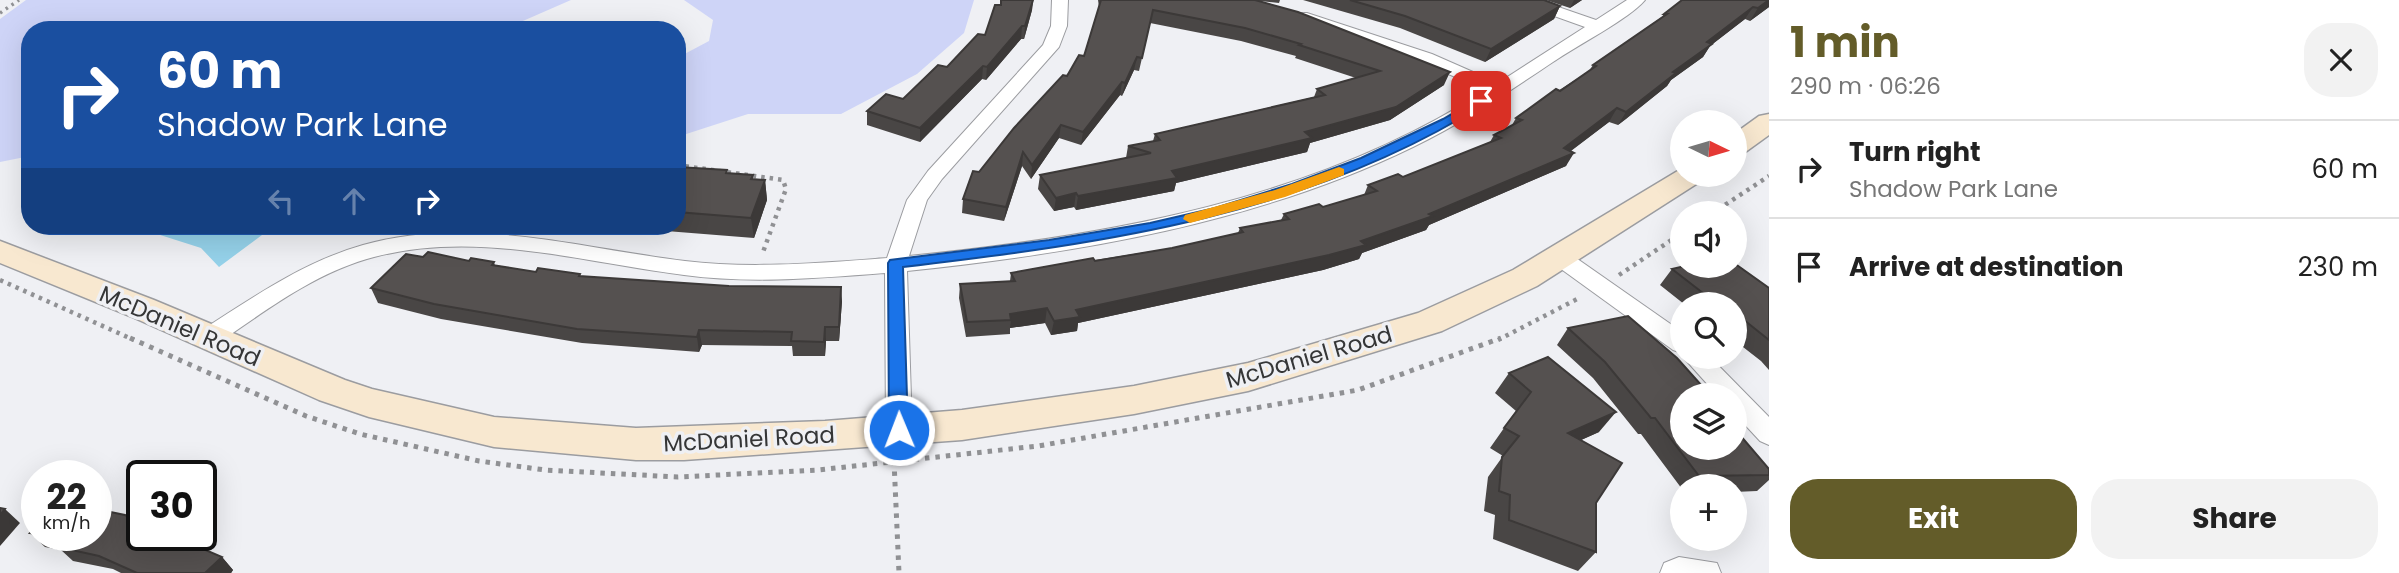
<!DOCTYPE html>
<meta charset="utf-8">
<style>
body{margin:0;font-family:Poppins,sans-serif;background:#f2f2f2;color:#222;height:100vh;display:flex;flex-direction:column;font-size:26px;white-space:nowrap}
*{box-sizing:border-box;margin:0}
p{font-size:23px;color:#767676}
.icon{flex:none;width:38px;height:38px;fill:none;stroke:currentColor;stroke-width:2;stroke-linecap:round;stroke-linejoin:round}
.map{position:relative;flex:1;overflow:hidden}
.panel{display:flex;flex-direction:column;background:#fff;width:630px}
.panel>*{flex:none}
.guide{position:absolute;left:21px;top:21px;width:665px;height:214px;border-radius:28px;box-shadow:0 7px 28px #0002;background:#1a4fa0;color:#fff;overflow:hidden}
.needle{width:46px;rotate:95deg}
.tools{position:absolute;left:1670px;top:110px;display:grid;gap:14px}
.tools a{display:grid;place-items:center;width:77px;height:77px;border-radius:50%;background:#fff;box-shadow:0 7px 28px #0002;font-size:35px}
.speed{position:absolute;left:21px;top:460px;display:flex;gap:14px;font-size:35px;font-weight:700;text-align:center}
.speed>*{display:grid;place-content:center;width:91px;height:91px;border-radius:50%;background:#fff;box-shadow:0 7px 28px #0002;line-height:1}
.speed small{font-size:18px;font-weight:400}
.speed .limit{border:4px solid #111;border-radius:10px;background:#fff;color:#111}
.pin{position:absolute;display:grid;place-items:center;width:60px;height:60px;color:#fff;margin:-30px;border-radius:14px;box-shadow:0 4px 10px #0006}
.me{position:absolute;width:77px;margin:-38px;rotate:359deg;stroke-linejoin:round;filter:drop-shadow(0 0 5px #0008)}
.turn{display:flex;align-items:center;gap:24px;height:147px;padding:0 21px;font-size:32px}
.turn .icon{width:91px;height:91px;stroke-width:2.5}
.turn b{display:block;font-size:49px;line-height:60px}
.lanes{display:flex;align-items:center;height:66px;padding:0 21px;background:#0003;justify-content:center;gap:35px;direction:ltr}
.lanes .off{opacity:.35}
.round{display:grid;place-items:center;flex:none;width:74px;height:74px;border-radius:28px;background:#f2f2f2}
.overview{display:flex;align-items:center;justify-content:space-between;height:119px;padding:0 21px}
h1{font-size:42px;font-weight:700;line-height:52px;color:#635c29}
.action{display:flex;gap:14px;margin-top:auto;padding:14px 21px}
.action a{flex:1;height:80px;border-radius:28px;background:#635c29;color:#fff;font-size:28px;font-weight:700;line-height:80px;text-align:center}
.action a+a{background:#f2f2f2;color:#222}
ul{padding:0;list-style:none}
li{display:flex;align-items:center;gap:21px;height:98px;padding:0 21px;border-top:2px solid #e0e0e0}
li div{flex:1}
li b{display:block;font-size:26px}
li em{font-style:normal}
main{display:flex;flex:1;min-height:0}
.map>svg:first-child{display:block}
</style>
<main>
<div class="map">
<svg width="1769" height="573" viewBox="0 0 1769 573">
<rect width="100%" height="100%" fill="#eff0f4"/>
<!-- green -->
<g fill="#ced4f7">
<path d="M26,0H571L502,30H30V156L0,162V19Z"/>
<path d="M684,0H974L964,33L917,74L841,114H748L677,137V58L709,41L713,20Z"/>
</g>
<!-- water -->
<path fill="#95d2ea" d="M132,226H274L219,267L201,248Z"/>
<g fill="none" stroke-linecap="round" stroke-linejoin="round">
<defs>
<path id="lane" d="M438,226H450L441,241L437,242L431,238Z"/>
<g id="street">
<path d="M1052,0H1068L1067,26L1059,47L942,179L927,200L909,256C1109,236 1315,200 1486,90L1420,62L1295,19L1293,16L1295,13H1307L1432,54L1498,83L1585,27L1518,3L1515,0H1538L1596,20L1627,0H1645C1629,19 1576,46 1553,62C1508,92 1463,123 1413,147C1257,223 1079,253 907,271L912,430L908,437L899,440L890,437L886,430L885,273C819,278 750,284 684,275C581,262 477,230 374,257C316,272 265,311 217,344L208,347L199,344L196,338L199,332C252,298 303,262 363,245C471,215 578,248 685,261C751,269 820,263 887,258L907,200L928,171L1043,45L1051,26Z"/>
<path d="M1558,249L1566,251L1682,332V353L1673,350L1550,261L1547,256L1550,251Z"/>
<path d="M1683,357H1710L1769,417V445L1760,441L1734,413V396H1718Z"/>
<path d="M1679,557L1717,563L1721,573H1660L1664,563Z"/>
</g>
<g id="secondary">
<path d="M1769,114V135L1744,153L1734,155V134L1759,116Z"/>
<path d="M1681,169L1682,175H1706L1701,181L1537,286L1442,331L1248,391L1134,414L962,440L684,460H636L494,447L369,417L319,400L130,316L0,263V241L154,300L345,380L372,389L494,417L636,428L825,421L962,410L1134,386L1248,363L1418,313L1513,270Z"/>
</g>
</defs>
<!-- lane casing -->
<use href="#lane" stroke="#9b9ca0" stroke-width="3"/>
<!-- street casing -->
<use href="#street" stroke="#9b9ca0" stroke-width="2"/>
<!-- secondary casing -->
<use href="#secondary" stroke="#9b9ca0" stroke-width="3"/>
<!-- path-far2 -->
<path stroke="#909194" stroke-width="3.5" stroke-dasharray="2.5 4.5" stroke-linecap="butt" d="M0,13L19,0"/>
<!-- path-far1 -->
<g stroke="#909194" stroke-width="4.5" stroke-dasharray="3.5 5" stroke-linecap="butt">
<path d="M677,165L783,180L786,189L763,252H766"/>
<path d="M1711,214L1769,176"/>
<path d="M1619,275L1682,233"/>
<path d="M0,280L134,340"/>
<path d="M1498,340L1581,297"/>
</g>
<!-- path -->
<g stroke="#909194" stroke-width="5" stroke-dasharray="4.5 6" stroke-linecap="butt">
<path d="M130,338L306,416L360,434L479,461L545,470L678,477L818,470L1038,446L1358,390L1501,338"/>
<path d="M894,461L899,573"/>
</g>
<!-- lane -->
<use href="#lane" fill="#fff" fill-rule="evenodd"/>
<!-- street -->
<use href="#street" fill="#fff" fill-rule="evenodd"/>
<!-- secondary -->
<use href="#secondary" fill="#f8e8d0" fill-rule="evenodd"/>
</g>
<!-- wall -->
<g fill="#494645">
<path d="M1000,0H1033L1032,10L1024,39H1021L986,80L982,79L920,142L867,125V111L903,99L947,67L985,35L1000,5Z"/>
<path d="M1098,0H1280L1279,3L1260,1L1444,85L1390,120L1310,143L1307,152L1176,183L1174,191L1076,210L1074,207L1054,211L1038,189L1040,175L1126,158L1128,146L1153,141L1155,134L1314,97L1317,89L1356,78L1295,58L1296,56L1241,41L1150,23L1139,71L1134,70L1122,96L1120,95L1081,145L1059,138L1031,179L1022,166L1004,221L962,213L963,199L979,172L1084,56L1099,7Z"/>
<path d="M1303,0H1544L1560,6L1554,19L1485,62L1400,28Z"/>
<path d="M1546,0H1582L1570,8Z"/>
<path d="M1769,0V7L1750,21L1745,19L1710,46L1703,57L1671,80L1667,86L1626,119L1618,125L1609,122L1571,151L1566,166L1429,225L1426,230L1362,253L1359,259L1323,270L1078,323L1077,331L1051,335L1045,323L1010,328V334L966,337L959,298L960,284L1010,281L1011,273L1172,248L1238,233L1240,228L1281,220L1284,214L1323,207L1364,195L1368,185L1403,177L1490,142L1494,135L1512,125L1516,118L1589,71L1593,65L1662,17L1664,14Z"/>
<path d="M677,167L727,170V173L753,175V179L765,180L767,200L754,238L641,229V226H677Z"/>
<path d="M423,257L494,262L495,266L536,272L842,301L839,341H826L825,356H793L792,346L702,345L699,352L582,343L441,319L378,303L371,288Z"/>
<path d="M1672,269L1769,288V370L1761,361L1734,340V304H1684L1660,285Z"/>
<path d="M1568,328L1682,396L1769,469V480L1757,491L1734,492V486H1682V489L1641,434H1638L1593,378L1557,345Z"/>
<path d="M1509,373L1599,432L1581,440L1596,503V552L1578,571L1493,539L1495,515L1484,511L1488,477L1503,456L1490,448L1516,411L1495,393Z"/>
<path d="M37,526V536H96L222,557L233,570L231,573H121L113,569L73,561L61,550L45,547L30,533Z"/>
</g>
<!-- shaded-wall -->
<g fill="#3c3938">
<path d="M1033,0L1032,10L1024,39L1025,26Z"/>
<path d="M1574,0H1582L1570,8Z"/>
<path d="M1769,0V7L1750,21L1758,8Z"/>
<path d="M1560,6L1554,19L1485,62L1491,49Z"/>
<path d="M1753,7L1745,19L1710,46L1703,57L1671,80L1667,86L1618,125L1626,112L1707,42Z"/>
<path d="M1022,26L1021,39L986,80L987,67Z"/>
<path d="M1137,57L1134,70L1122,96L1125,83Z"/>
<path d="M983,66L982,79L920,142V128Z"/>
<path d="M1450,72L1444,85L1390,120L1310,143L1307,152L1176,183L1174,191L1076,210L1078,196L1172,171L1305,132Z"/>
<path d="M1122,82L1120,95L1081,145L1083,132Z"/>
<path d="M1617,108L1609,122L1561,158L1574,153L1566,166L1429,225L1426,230L1362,253L1359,259L1323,270L1078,323L1077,331L1051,335L1054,321L1076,310L1361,241L1429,214L1564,148Z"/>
<path d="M1061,125L1059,138L1031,179L1032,165Z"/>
<path d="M1023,152L1022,166L1004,221L1006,207Z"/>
<path d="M765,180L767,200L754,238L751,218Z"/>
<path d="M1076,193L1074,207L1054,211L1056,198Z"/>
<path d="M841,287L842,301L839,341V327Z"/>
<path d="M1718,299L1713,304H1709L1712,300Z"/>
<path d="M1047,308L1045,323L1010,328L1011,320L1010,314Z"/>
<path d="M825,327L826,341L825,356L824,342Z"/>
<path d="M699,330L702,345L699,352L697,337Z"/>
<path d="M1616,412L1599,432L1552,453L1568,433Z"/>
<path d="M5,509L20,523L0,546V515Z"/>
<path d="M222,557L233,570L231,573H205Z"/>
</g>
<!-- building -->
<g fill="#555150" stroke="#3c3938" stroke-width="2">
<path d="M1001,0H1033L1025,26H1022L987,67L983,66L920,128L867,111L886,94L903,99L938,65L947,67L978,34L985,35L995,5H1001Z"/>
<path d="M1101,0H1255L1298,12L1450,72L1396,107L1305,132L1312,138L1172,171L1177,178L1078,196L1076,193L1056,198L1040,175L1151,153L1128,146L1160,140L1155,134L1325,95L1317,89L1380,71L1299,45L1301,44L1245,28L1153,10L1142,58L1137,57L1125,83L1122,82L1083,132L1061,125L1032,165L1023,152L1006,207L963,199L973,171L979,172L1014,128L1063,75L1067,76L1079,55L1084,56Z"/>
<path d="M1350,0H1544L1560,6L1491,49L1405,16Z"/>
<path d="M1682,0H1769L1758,8L1753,7L1707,42L1712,44L1673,72L1676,73L1626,112L1617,108L1564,148L1574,153L1429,214L1433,216L1361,241L1366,245L1329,255L1076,310L1080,317L1054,321L1047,308L1010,314L1011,320L967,322L960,284L1015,281L1011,273L1093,258L1095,261L1172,248L1243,232L1240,228L1289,219L1284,214L1319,204L1323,207L1377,191L1368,185L1398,174L1403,177L1501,138L1494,135L1522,120L1516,118L1556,89L1560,91L1596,66L1593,65L1667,14H1664Z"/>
<path d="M677,167L727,170L726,173L753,175L751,179L765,180L751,218L677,212Z"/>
<path d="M428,252L469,261L471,258L494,262L492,265L536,272L538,268L580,274L579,276L729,286L841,287L839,327H825L824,342L791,341L792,332L699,330L697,337L577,329L434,304L371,288L406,254L423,257Z"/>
<path d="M1734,263L1769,288V340L1734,312V304H1725L1718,299L1712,300L1672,269L1685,266H1734Z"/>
<path d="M1628,316L1677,358L1711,396H1682V448H1734V428L1769,469V475L1699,476L1655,418H1651L1605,362L1568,328Z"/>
<path d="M1548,357L1616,412L1568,433L1622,463L1596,503V552L1509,520L1510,495L1499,491L1502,457L1519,436L1504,428L1531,392L1509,373Z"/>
<path d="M0,508L5,509L0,515Z"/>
<path d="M96,509L125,515L142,522V536H173L222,557L205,573H137L99,556L58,547L65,540L44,536H96Z"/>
<path d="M37,526V534L30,533Z"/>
</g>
<!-- route -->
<path fill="#1a73e8" stroke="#114b97" stroke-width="2" d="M1481,97L1488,101L1486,103C1309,215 1107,243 903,267L908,430L905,435L899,437L892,435L889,430L888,263L890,260L1049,240L1150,223L1215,208L1292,184L1361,158L1443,119Z"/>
<!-- slow -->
<path fill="#f59e0b" d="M1339,167L1344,169V175L1285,197L1190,223L1183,219L1185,215L1275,190Z"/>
<g text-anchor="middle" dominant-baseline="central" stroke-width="7" stroke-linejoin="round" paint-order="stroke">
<!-- street labels -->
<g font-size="23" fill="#353637" stroke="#eff0f4">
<text transform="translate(180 326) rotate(23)">McDaniel Road</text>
<text transform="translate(1309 357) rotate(-16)">McDaniel Road</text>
<text transform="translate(749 439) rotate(-3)">McDaniel Road</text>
</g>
</g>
</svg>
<div class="tools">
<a><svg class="needle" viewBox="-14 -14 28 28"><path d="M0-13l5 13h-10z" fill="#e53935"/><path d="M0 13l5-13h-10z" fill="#767676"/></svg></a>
<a><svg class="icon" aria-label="sound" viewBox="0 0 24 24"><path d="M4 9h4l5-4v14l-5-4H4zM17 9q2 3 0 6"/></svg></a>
<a><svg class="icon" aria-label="search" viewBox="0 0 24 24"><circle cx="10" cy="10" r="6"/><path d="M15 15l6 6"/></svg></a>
<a><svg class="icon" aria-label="layers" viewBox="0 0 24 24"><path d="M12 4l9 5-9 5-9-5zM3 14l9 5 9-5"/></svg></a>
<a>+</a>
</div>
<div class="speed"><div>22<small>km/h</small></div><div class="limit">30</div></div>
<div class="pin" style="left:1481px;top:101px;background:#d93025"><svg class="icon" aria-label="arrive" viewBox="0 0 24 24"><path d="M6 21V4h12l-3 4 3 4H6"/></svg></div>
<svg class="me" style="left:899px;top:430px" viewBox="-20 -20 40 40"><circle r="17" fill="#1a73e8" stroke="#fff" stroke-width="3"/><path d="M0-11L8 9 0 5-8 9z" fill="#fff"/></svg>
<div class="guide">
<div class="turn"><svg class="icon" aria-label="right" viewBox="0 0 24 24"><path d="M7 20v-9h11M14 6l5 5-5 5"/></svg><div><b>60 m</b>Shadow Park Lane</div></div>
<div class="lanes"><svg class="icon off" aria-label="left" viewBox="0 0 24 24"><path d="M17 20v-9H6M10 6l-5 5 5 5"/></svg><svg class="icon off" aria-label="ahead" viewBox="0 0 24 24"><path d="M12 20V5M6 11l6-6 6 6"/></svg><svg class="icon" aria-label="right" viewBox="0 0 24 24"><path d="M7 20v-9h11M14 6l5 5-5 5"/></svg></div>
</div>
</div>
<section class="panel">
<div class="overview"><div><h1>1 min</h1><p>290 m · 06:26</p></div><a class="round"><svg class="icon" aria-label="close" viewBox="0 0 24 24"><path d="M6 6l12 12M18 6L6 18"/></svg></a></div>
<ul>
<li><svg class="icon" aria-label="right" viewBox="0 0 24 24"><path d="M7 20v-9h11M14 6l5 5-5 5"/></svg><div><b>Turn right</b><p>Shadow Park Lane</p></div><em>60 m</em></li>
<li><svg class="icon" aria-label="arrive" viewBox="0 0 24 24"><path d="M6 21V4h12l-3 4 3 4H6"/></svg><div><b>Arrive at destination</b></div><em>230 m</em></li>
</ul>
<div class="action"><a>Exit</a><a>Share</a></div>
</section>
</main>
